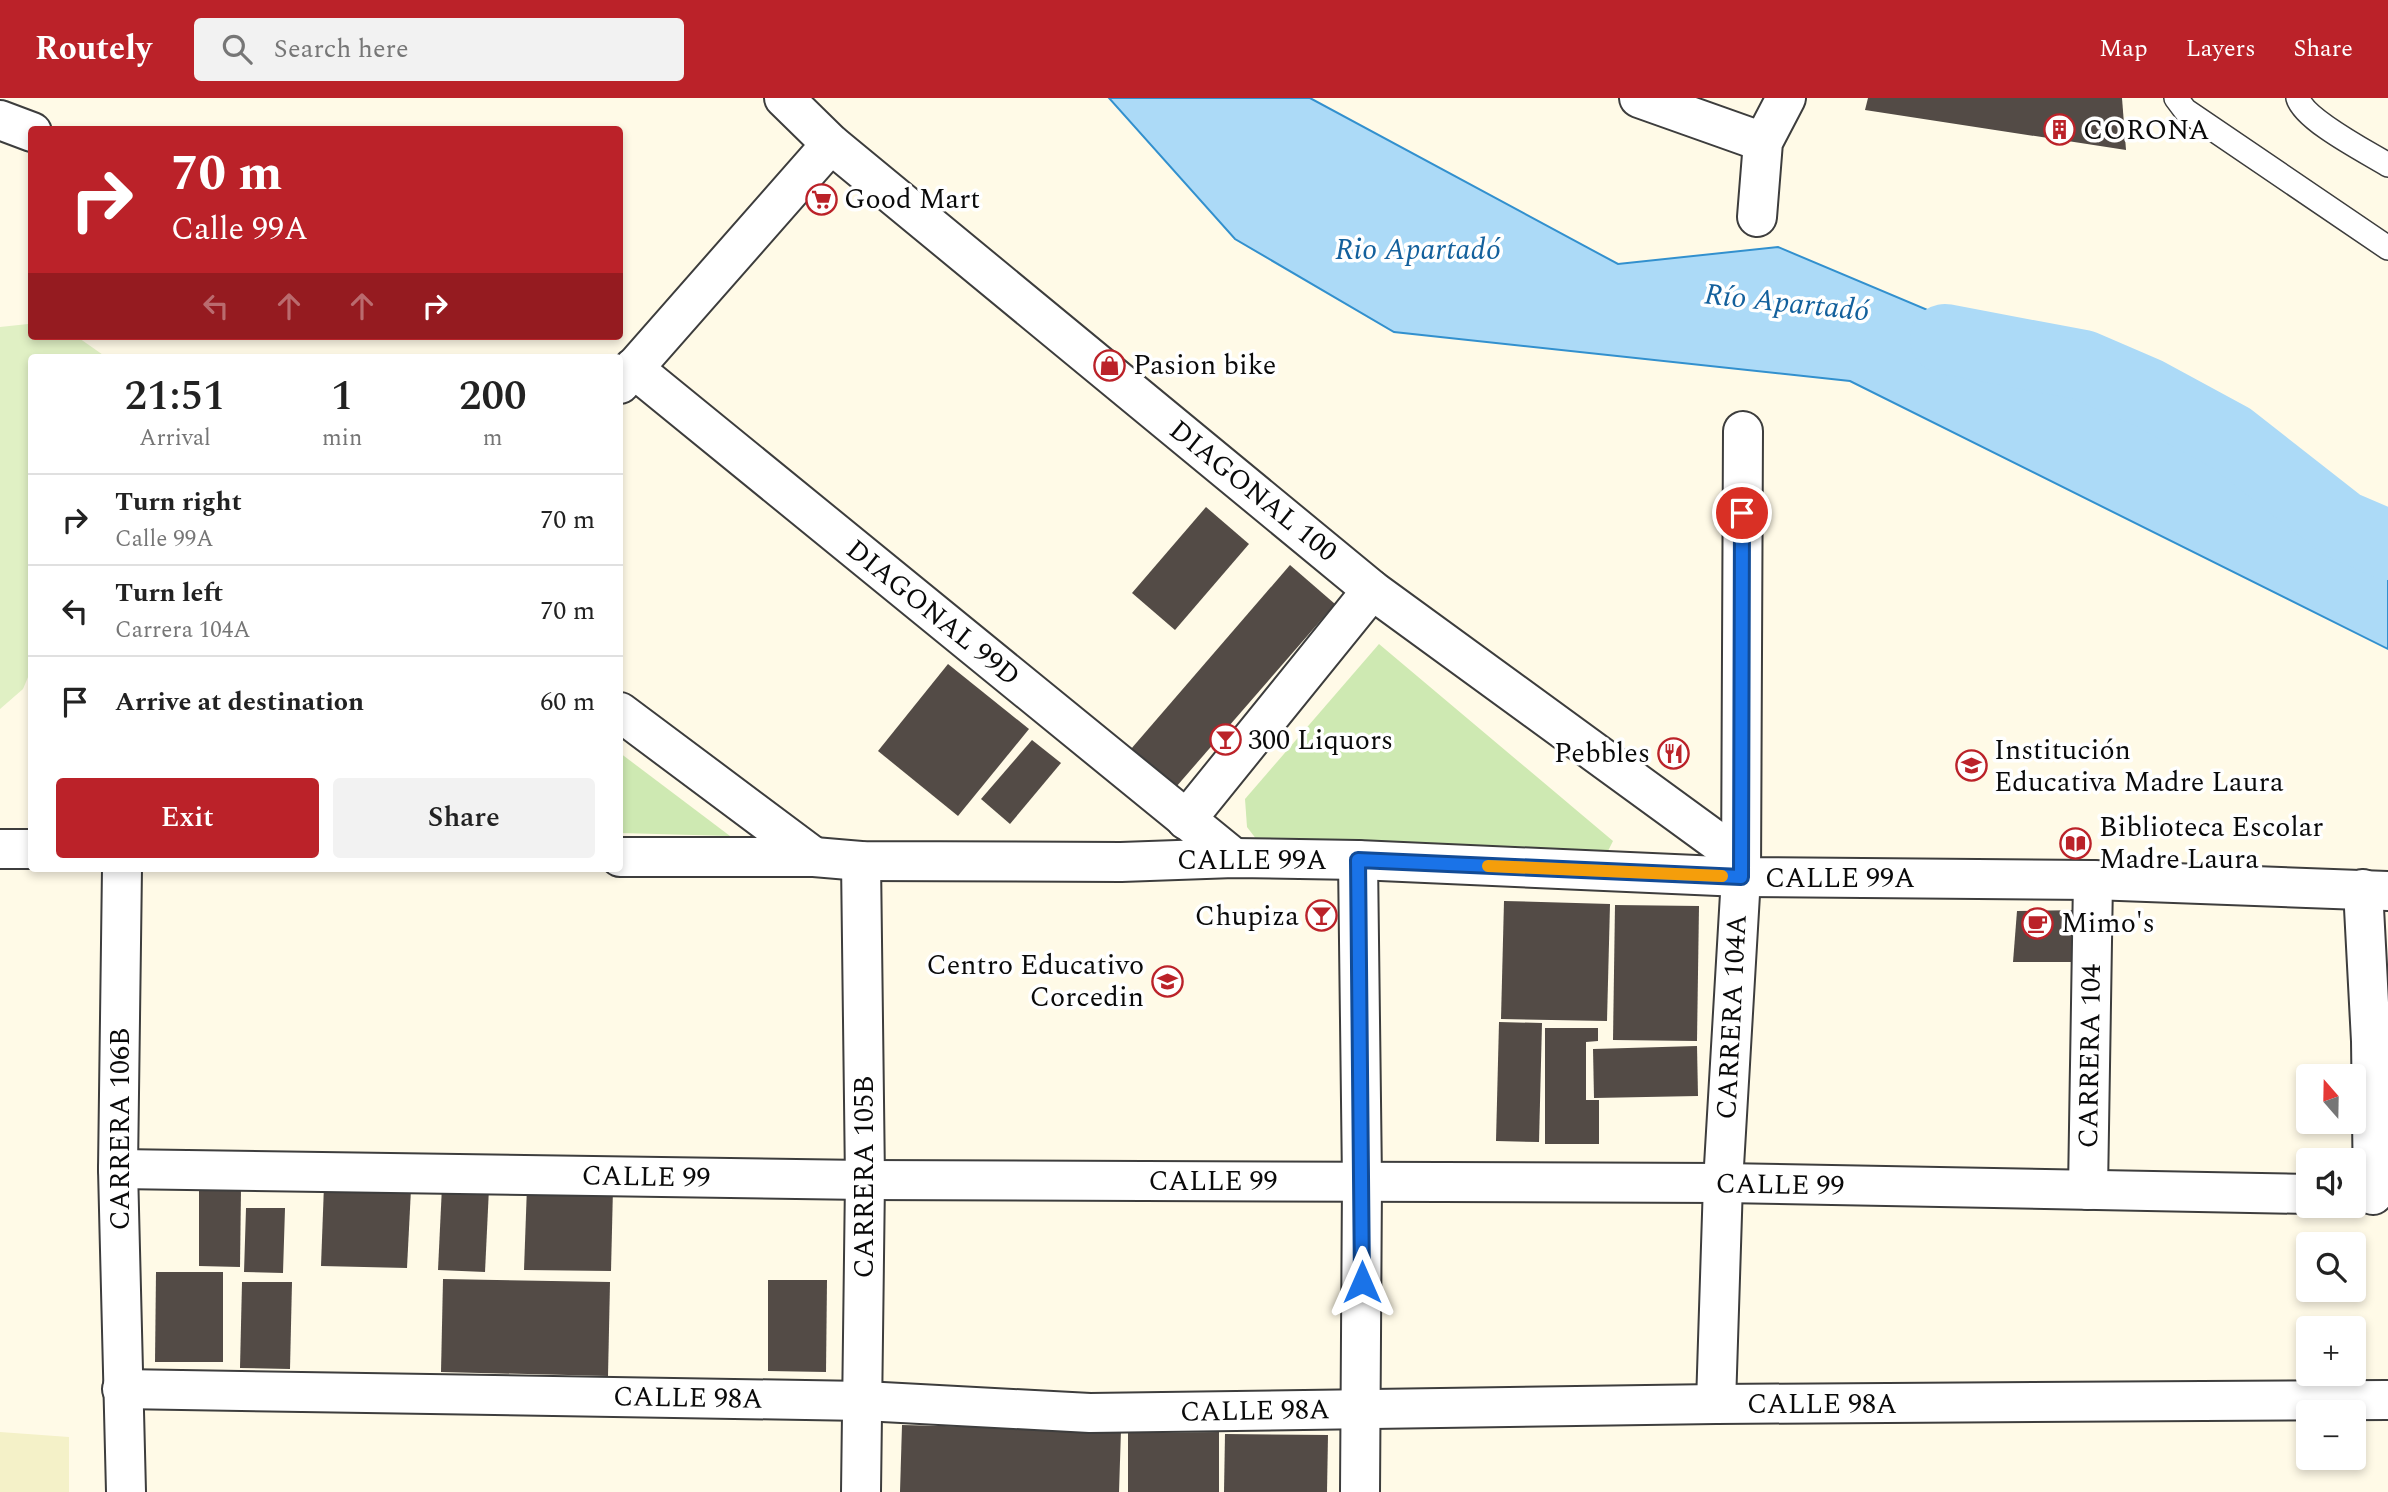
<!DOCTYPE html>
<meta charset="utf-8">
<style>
body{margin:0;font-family:Spectral,serif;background:#f2f2f2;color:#222;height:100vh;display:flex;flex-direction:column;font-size:26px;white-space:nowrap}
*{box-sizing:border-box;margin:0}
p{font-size:23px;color:#767676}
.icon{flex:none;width:38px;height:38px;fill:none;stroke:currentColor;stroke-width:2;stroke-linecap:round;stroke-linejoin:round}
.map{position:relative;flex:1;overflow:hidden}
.details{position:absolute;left:28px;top:256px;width:595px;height:518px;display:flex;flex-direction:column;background:#fff;border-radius:7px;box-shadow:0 4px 10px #0003}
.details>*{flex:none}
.hud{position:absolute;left:28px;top:28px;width:595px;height:214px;border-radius:7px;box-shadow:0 4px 10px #0003;background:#bb2229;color:#fff;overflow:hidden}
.needle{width:46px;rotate:340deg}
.tools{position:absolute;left:2296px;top:966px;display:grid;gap:14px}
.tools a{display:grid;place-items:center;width:70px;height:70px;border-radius:7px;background:#fff;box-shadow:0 4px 10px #0003;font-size:35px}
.pin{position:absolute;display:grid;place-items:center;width:60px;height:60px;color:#fff;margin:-30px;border:4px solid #fff;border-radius:50%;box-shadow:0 2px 7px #0007}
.me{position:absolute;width:77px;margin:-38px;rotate:0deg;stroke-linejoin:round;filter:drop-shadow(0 0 5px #0008)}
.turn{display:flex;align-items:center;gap:24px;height:147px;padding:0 28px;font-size:32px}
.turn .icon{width:91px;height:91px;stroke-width:2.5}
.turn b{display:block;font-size:49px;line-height:60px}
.lanes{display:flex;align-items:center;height:66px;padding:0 28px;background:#0003;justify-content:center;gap:35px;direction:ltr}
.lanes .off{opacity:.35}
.eta{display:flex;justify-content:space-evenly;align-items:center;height:119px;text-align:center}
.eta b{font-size:42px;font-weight:600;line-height:49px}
.action{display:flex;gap:14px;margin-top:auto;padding:14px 28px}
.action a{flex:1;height:80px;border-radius:7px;background:#bb2229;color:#fff;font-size:28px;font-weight:600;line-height:80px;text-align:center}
.action a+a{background:#f2f2f2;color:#222}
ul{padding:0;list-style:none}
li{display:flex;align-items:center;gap:21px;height:91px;padding:0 28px;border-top:2px solid #e0e0e0}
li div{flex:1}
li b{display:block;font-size:26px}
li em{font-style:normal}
header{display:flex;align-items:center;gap:42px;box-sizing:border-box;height:98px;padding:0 35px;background:#bb2229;color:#fff}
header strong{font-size:33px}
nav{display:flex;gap:38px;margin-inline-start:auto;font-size:24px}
.search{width:490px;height:63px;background:#f2f2f2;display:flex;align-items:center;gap:18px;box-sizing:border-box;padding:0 24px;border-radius:7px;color:#767676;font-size:26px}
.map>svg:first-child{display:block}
</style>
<header>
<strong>Routely</strong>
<div class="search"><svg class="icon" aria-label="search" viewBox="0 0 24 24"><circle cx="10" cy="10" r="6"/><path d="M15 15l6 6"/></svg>Search here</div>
<nav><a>Map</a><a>Layers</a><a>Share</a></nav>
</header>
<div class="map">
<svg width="2388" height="1394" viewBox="0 0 2388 1394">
<rect width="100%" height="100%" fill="#fffae7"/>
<!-- farmland -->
<path fill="#f4f1c8" d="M0,1334L69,1339V1394H0Z"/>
<!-- green -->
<g fill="#cee9b2">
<path d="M1379,546L1613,743L1606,757L1263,750L1247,729L1245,701Z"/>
<path d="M620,655L730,738L620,735Z"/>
</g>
<!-- pitch -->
<path fill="#e0f0c4" d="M28,226H31L32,238H76L106,259H32L31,572L23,591L0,611V229Z"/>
<!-- water -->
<path fill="#acdaf7" stroke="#3290ce" stroke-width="2" d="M1109,0H1310L1618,166L1778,149L2231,340L2388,423V551L1850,283L1394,234L1235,141Z"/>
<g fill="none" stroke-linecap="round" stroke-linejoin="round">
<!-- river -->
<path stroke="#acdaf7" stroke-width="70" d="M1945,241L2083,267L2148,295L2231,340L2342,427L2388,447"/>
</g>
<!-- building -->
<g fill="#534b46">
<path d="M1868,0H2122L2126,52L1865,12Z"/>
<path d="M1206,409L1249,446L1175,532L1132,495Z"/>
<path d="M1290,467L1335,506L1176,689L1131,651Z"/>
<path d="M948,566L1029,631L958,718L878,653Z"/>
<path d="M1032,642L1061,665L1010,726L981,701Z"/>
<path d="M1504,803L1610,806L1607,923L1501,921Z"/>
<path d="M1615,807L1699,808L1697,943L1613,942Z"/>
<path d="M2082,812L2078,864H2013L2017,813Z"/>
<path d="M1499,924L1542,925L1539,1044L1496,1043Z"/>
<path d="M1545,930H1598V943L1586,944V1002H1599V1046H1545Z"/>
<path d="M1697,948L1698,998L1594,1000L1593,951Z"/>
<path d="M324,1087L411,1091L407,1170L321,1168Z"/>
<path d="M442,1088L489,1090L485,1174L438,1172Z"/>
<path d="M527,1088L613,1090L611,1173L524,1172Z"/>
<path d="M199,1091H241L240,1169L199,1168Z"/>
<path d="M246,1110H285L283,1175L244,1174Z"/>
<path d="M156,1174H223V1264H155Z"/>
<path d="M443,1181L610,1184L608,1278L441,1274Z"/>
<path d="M768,1182H827L826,1274L768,1273Z"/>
<path d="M242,1184H292L290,1271L240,1270Z"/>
<path d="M902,1327L1121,1332L1119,1394H900Z"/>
<path d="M1219,1334V1394H1128V1335Z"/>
<path d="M1225,1336L1328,1337L1327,1394H1224Z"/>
</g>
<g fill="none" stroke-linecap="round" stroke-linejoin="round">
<defs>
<g id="service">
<path d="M2176,0L2185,12L2388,150"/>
<path d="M2298,0C2304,22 2367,54 2388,67"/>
</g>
<g id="minor">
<path d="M784,0L831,46L1372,492L1741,761"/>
<path d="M1639,0L1763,44"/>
<path d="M0,22L32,34"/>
<path d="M1757,119L1763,44L1786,0"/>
<path d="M633,270L1234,760"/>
<path d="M620,286L831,46"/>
<path d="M620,614L814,759"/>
<path d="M1186,722L1372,492"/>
<path d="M0,751H32"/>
<path d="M620,759H814L861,763L1121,764L1234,760L1358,762L1741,779L2093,782L2388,793"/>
<path d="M1358,762L1362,1083L1360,1394"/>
<path d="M122,770L118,1071L126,1394"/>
<path d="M2363,791L2371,943L2373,1097"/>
<path d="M118,1071L865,1082L1723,1085L2308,1096"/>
<path d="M2088,1092L2093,782"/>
<path d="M122,1291L864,1303L1090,1315L1716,1306L2388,1302"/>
<path d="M1716,1306L1723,1085L1741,779L1743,333"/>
<path d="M861,1394L865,1082L861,763"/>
</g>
</defs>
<!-- service casing -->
<use href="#service" stroke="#3d3d3d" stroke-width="26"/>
<!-- minor casing -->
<use href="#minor" stroke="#3d3d3d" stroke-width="42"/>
<!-- service -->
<use href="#service" stroke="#fff" stroke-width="23"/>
<!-- minor -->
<use href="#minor" stroke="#fff" stroke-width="38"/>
</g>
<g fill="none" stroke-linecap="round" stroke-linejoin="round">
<defs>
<path id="route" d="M1362,1184L1358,762L1741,779L1742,415"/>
</defs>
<!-- route casing -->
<use href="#route" stroke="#114b97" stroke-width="18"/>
<!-- route -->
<use href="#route" stroke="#1a73e8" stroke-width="12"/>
<!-- slow -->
<path stroke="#f59e0b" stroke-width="12" d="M1488,768L1722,778"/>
</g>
<!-- icons -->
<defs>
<symbol id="building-ring" viewBox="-11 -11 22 22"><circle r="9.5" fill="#fff" stroke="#bb2229" stroke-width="1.5"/><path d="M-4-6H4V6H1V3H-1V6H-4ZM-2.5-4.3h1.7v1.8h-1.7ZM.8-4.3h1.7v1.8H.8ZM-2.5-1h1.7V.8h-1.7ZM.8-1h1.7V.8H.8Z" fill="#bb2229"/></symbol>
<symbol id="supermarket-ring" viewBox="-11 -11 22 22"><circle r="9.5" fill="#fff" stroke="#bb2229" stroke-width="1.5"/><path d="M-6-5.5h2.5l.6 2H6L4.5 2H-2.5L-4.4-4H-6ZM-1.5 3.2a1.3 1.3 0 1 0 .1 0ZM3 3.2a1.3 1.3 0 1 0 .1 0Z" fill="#bb2229"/></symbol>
<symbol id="shop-ring" viewBox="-11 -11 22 22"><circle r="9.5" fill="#fff" stroke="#bb2229" stroke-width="1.5"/><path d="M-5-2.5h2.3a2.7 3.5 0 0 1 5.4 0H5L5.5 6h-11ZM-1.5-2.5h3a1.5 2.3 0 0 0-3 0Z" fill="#bb2229"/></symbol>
<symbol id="bar-ring" viewBox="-11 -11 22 22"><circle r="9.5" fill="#fff" stroke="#bb2229" stroke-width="1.5"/><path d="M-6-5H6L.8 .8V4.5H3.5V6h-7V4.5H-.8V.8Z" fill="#bb2229"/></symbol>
<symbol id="restaurant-ring" viewBox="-11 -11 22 22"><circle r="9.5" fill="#fff" stroke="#bb2229" stroke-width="1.5"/><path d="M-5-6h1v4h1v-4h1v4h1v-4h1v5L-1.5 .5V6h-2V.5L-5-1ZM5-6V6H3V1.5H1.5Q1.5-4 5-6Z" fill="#bb2229"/></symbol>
<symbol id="school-ring" viewBox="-11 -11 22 22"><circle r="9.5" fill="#fff" stroke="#bb2229" stroke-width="1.5"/><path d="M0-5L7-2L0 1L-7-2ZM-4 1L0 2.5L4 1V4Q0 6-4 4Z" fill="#bb2229"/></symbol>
<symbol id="library-ring" viewBox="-11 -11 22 22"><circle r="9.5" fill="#fff" stroke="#bb2229" stroke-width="1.5"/><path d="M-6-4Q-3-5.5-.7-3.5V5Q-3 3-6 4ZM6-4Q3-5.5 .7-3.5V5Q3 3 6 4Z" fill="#bb2229"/></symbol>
<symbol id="cafe-ring" viewBox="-11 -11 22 22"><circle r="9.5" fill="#fff" stroke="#bb2229" stroke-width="1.5"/><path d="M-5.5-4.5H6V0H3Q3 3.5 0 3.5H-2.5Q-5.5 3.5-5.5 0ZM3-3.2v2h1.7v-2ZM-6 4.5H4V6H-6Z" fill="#bb2229"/></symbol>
</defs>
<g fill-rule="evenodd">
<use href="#building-ring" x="2042" y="14" width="35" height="35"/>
<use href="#supermarket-ring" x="804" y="84" width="35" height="35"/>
<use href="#shop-ring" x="1092" y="250" width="35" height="35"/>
<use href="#bar-ring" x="1208" y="624" width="35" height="35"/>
<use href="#restaurant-ring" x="1656" y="638" width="35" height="35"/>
<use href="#school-ring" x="1954" y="650" width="35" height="35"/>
<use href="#library-ring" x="2058" y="728" width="35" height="35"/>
<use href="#bar-ring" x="1304" y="800" width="35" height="35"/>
<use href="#cafe-ring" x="2020" y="808" width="35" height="35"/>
<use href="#school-ring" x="1150" y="866" width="35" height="35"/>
</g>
<g text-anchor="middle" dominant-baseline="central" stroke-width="7" stroke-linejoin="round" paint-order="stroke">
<!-- poi labels -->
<g font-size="28" fill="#0a0a0a" stroke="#fff" text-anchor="start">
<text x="2083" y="32">CORONA</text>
<text x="844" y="101">Good Mart</text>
<text x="1133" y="267">Pasion bike</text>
<text x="1248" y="642">300 Liquors</text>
<text x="1994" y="652">Institución<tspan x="1994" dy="32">Educativa Madre Laura</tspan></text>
<text x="1650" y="655" text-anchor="end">Pebbles</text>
<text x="2099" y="729">Biblioteca Escolar<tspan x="2099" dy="32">Madre Laura</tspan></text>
<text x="1299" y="818" text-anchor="end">Chupiza</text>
<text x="2061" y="825">Mimo's</text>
<text x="1144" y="867" text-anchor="end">Centro Educativo<tspan x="1144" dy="32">Corcedin</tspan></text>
</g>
<!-- street labels -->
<g font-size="28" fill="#0a0a0a" stroke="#fff">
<text transform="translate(1253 393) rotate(39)">DIAGONAL 100</text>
<text transform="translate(933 515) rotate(39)">DIAGONAL 99D</text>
<text x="1252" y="762">CALLE 99A</text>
<text x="1840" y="780">CALLE 99A</text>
<text transform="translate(1732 919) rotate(-87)">CARRERA 104A</text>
<text transform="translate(2090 958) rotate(-89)">CARRERA 104</text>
<text transform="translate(120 1031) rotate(-90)">CARRERA 106B</text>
<text transform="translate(646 1079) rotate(1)">CALLE 99</text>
<text transform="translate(864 1079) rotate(-90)">CARRERA 105B</text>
<text x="1213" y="1083">CALLE 99</text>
<text transform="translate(1780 1087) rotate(1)">CALLE 99</text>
<text transform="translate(688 1300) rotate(1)">CALLE 98A</text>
<text x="1822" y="1306">CALLE 98A</text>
<text transform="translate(1255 1313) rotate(-1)">CALLE 98A</text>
</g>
<!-- water labels -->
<g font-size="30" font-style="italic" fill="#13609c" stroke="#fff">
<text x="1418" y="152">Rio Apartadó</text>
<text transform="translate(1787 205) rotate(6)">Río Apartadó</text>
</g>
</g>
</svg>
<div class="tools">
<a><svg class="needle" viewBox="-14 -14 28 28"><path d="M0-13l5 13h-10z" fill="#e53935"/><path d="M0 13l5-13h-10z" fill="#767676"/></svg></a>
<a><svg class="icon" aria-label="sound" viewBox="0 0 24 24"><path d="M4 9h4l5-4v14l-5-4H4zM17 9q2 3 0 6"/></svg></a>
<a><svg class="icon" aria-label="search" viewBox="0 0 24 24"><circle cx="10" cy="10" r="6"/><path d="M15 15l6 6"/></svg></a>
<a>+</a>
<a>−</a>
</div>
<div class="pin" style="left:1742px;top:415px;background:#d93025"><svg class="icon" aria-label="arrive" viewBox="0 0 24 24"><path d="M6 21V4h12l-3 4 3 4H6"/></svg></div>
<svg class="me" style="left:1362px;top:1184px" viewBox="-20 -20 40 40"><path d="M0-17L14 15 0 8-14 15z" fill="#1a73e8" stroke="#fff" stroke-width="4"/></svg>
<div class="hud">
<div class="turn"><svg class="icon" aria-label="right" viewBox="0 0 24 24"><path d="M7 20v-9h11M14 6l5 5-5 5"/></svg><div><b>70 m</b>Calle 99A</div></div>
<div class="lanes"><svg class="icon off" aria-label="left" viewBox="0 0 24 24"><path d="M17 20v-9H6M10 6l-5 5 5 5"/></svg><svg class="icon off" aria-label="ahead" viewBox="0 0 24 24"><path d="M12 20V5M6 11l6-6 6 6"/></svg><svg class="icon off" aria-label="ahead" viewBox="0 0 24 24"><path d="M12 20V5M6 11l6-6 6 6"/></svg><svg class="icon" aria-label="right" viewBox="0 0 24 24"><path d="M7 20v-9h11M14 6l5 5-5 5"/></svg></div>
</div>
<section class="details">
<div class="eta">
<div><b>21:51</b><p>Arrival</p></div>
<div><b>1</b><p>min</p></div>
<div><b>200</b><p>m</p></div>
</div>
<ul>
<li><svg class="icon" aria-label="right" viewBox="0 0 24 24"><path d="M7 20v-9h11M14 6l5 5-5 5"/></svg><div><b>Turn right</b><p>Calle 99A</p></div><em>70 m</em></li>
<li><svg class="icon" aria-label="left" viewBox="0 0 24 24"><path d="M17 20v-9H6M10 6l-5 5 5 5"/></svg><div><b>Turn left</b><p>Carrera 104A</p></div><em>70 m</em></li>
<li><svg class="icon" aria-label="arrive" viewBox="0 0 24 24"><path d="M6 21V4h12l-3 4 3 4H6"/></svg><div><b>Arrive at destination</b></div><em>60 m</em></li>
</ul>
<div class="action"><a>Exit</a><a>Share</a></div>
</section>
</div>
